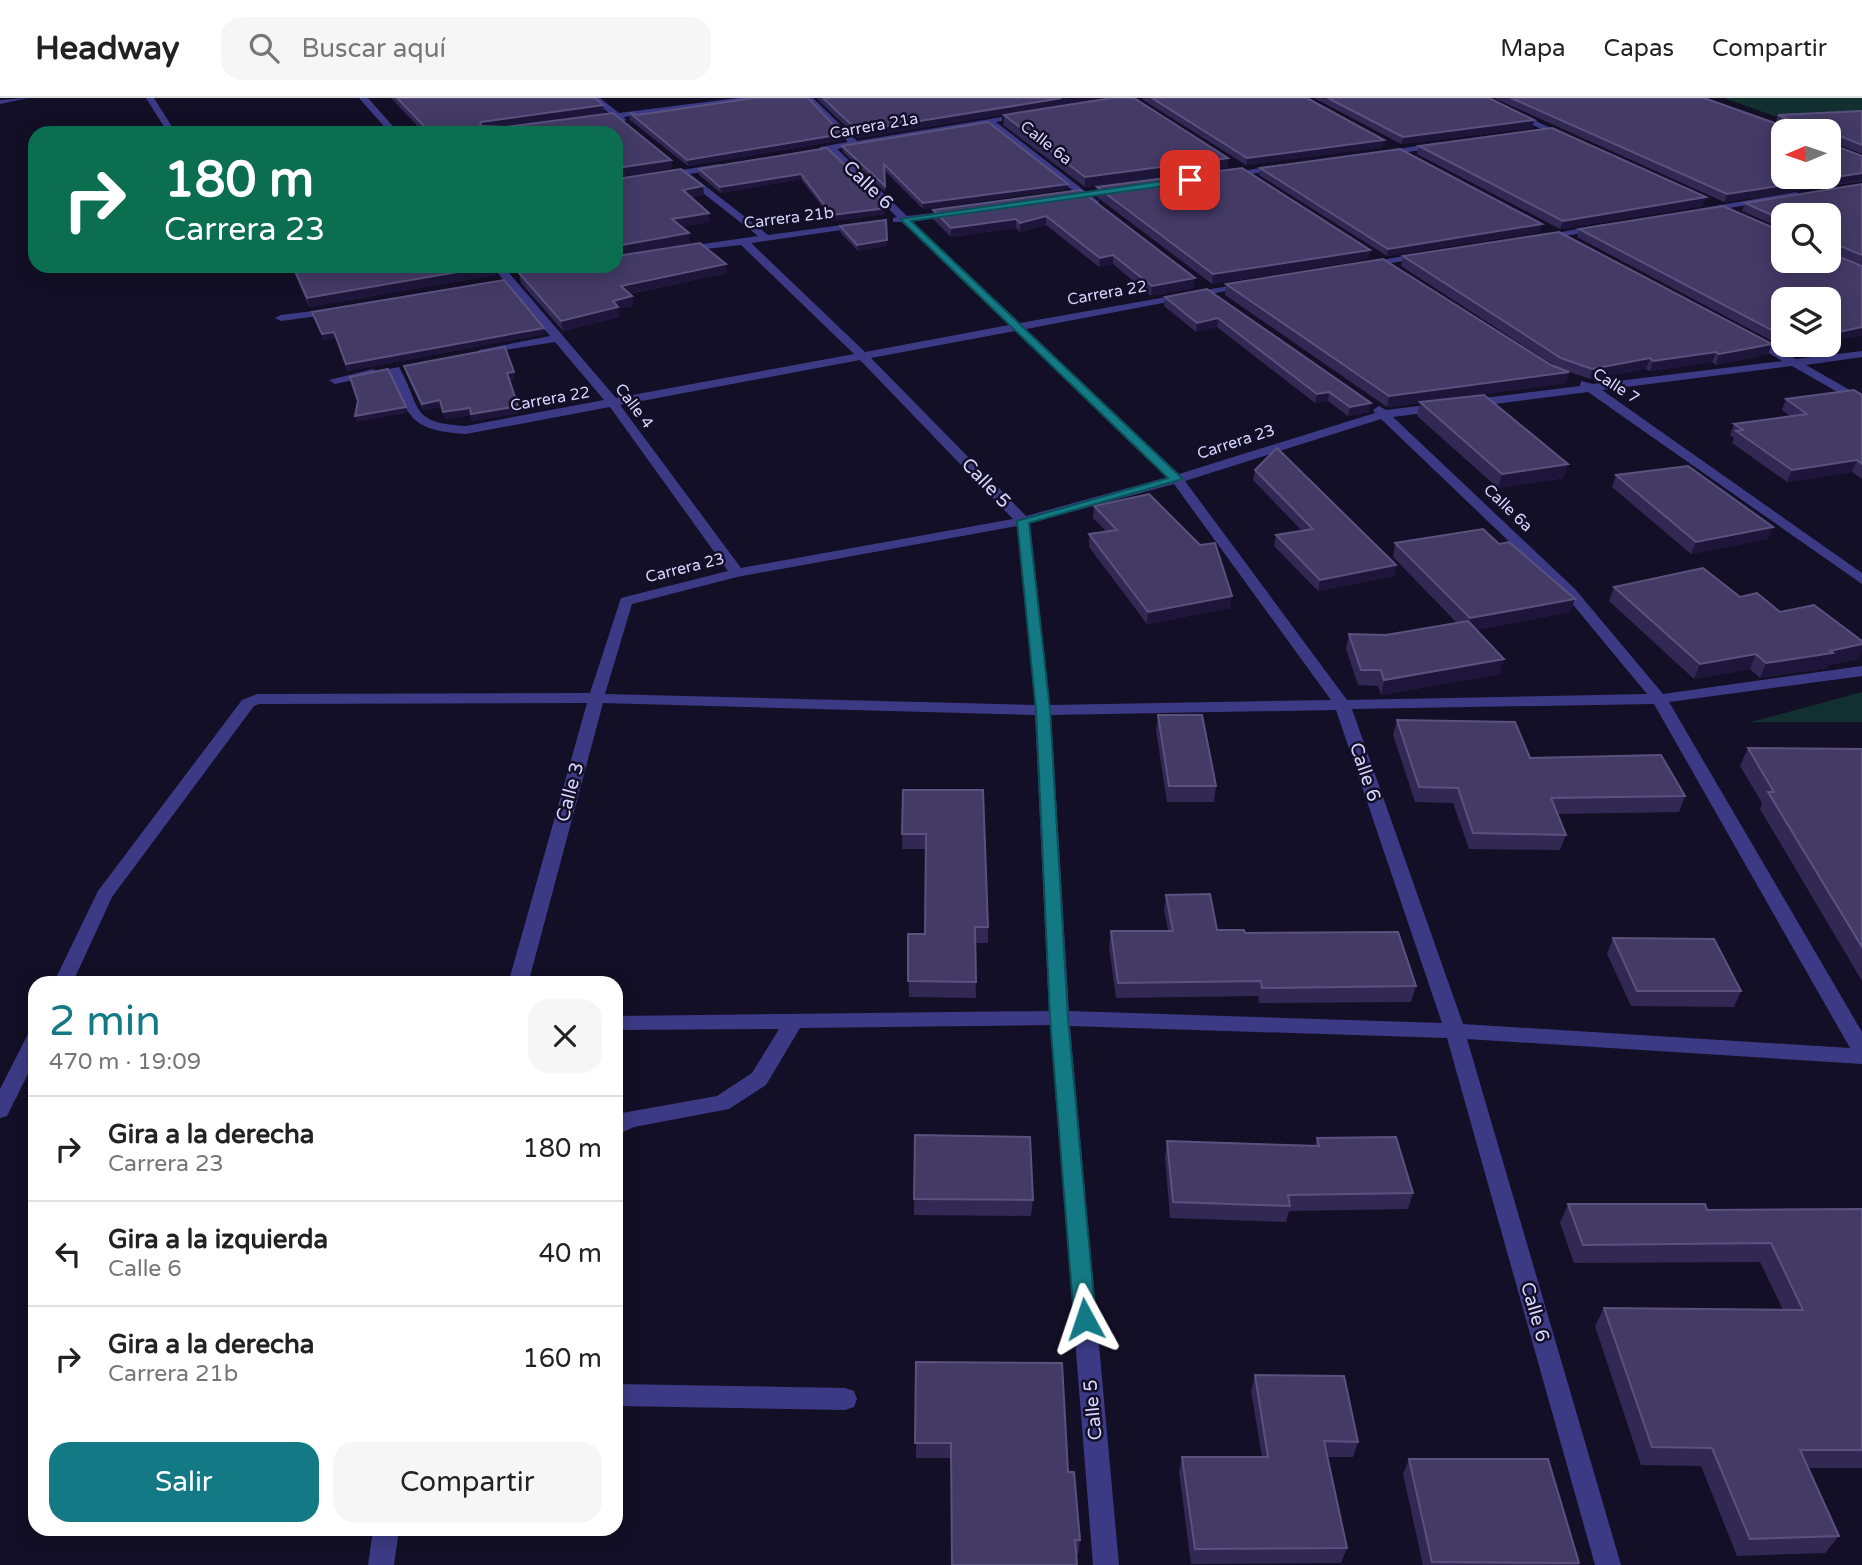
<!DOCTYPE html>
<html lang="es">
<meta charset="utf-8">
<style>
body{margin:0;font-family:"Varela Round",sans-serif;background:#f6f6f6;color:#222;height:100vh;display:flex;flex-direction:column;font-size:26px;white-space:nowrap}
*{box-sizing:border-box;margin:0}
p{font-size:23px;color:#767676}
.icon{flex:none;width:38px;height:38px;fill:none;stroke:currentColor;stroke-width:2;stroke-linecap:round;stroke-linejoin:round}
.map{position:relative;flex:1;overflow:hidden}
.side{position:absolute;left:28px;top:878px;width:595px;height:560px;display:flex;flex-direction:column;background:#fff;border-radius:21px;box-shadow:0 4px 18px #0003}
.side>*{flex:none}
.top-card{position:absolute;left:28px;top:28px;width:595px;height:147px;border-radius:21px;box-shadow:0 4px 18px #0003;background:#0b6e4f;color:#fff;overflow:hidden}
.needle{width:46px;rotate:268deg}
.tools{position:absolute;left:1771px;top:21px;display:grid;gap:14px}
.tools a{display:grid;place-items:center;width:70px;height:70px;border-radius:14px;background:#fff;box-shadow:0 4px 18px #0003;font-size:35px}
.pin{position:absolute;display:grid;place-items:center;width:60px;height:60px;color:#fff;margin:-30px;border-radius:14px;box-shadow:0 4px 10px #0006}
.me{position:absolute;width:77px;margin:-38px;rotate:355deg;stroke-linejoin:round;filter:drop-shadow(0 0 5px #0008)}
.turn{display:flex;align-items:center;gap:24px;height:147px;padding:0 21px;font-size:32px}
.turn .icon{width:91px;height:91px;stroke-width:2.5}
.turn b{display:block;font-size:49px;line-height:60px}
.round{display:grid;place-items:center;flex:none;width:74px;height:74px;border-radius:21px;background:#f6f6f6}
.head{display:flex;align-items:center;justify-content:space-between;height:119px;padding:0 21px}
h1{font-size:42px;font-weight:600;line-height:52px;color:#137a85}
.cta{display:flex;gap:14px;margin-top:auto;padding:14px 21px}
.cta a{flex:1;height:80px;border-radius:21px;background:#137a85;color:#fff;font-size:28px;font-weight:600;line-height:80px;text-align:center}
.cta a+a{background:#f6f6f6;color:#222}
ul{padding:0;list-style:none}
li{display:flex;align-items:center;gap:21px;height:105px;padding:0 21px;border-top:2px solid #e0e0e0}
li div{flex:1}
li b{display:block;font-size:26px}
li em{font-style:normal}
header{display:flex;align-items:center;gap:42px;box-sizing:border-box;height:98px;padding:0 35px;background:#fff;border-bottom:2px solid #e0e0e0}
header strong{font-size:33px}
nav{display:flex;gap:38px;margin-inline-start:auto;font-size:24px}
.search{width:490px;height:63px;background:#f6f6f6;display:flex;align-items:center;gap:18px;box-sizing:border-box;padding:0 24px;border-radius:21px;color:#767676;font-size:26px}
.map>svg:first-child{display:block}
</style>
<header>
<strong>Headway</strong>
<div class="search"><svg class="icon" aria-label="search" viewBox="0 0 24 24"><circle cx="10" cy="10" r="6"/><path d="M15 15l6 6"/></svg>Buscar aquí</div>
<nav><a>Mapa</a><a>Capas</a><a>Compartir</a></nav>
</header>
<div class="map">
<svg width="1862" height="1467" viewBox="0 0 1862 1467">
<rect width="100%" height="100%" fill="#130f26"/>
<!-- green -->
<g fill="#12302f">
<path d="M1724,0H1862V19L1785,22Z"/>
<path d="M1862,594V624H1751Z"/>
</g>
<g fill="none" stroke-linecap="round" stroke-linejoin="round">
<!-- minor -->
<g fill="#3d3a85" fill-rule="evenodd">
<path d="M28,0L0,6V2Z"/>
<path d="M146,0H154L176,35H168Z"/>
<path d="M359,0H368L399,35H390Z"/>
<path d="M591,0H600L619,15L737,0H761L624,19L626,22L622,25L615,21L588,23V19L610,16Z"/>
<path d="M804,0H813L857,43L1002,19V23L996,24L1099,104V108H1093L987,26L837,51L907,118L958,112V116L955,117L912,123L1020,225L1251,184L1252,186L1247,189L1026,231L1179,376L1375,315L1373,312L1379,308L1386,312L1580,288L1581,283L1593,286L1782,263L1746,241L1744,239L1750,236L1796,261L1862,253V259L1806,267L1862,299V308L1792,268L1602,292L1862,475V486L1588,294L1393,319L1575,491L1663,596L1862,568V578L1669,604L1862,934V966L1467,941L1621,1467H1595L1447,940L1070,928L1119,1467H1093L1050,927L800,930L766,987L729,1011L634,1029L616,1037V1018L622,1015L717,998L752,975L779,931L616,932V918L1049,913L1035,617L603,605L528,886H508L587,605L259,606L254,608L112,799L72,886H53L98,793L242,602L257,596L590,595L621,500L728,473L610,309L466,336C409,332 409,320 389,271L399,269C422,310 409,325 466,328L604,302L555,244L479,256V252L550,238L492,168H503L616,300L854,256L741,147L678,154V150L682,149L758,138L681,78L616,88V82L720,66L725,69L723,71L690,76L768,137L865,124V128L862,129L751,145L865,254L1009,227L902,124H893V120L897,119L828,53H820V49L848,44ZM1015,233L1168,379L1026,418L871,260ZM860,262L1013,421L741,470L620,307ZM1381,321L1565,497L1647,596L1347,602L1185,383ZM1174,386L1331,602L1050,607L1030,425ZM1017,428L1035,607L605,596L632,506L737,479ZM1654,606L1850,950L1463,926L1352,611ZM1336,612L1442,925L1069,913L1051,617Z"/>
<path d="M1477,0H1488L1571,40L1564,42Z"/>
<path d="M1441,44L1444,49L1378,58L1374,55Z"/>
<path d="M1281,66L1284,67V71L1226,80L1221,77Z"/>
<path d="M1796,94L1801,97L1799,99L1703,114L1698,111Z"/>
<path d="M1603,126L1606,127V131L1541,142L1536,139Z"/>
<path d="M1427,154L1432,157L1431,159L1364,169L1359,166Z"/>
<path d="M337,210L341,211V215L281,223L275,220L281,217Z"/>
<path d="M373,271L379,275L377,277L335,286L329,282Z"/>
<path d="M35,933V962L7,1018L0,1020V991L28,936Z"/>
<path d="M616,1286L845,1290L854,1293L857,1301L854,1309L845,1312L616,1308Z"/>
<path d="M373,1432H399L394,1467H368Z"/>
</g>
</g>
<!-- wall -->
<g fill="#312854">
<path d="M391,0H595L603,7L604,15L505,29L613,15L671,62L672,70L616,79V35H424Z"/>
<path d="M816,0H1106L858,40Z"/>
<path d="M1143,0H1307L1383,49L1246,67L1143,2Z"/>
<path d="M1314,0H1489L1534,22L1532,30L1401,46Z"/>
<path d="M1494,0H1704L1786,29H1787L1776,24L1778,17L1862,13V56L1830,43L1831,46L1862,58V83L1724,104Z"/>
<path d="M630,15L843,42L688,68L630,22Z"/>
<path d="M1004,17L1228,60L1227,70L1085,89L1003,27Z"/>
<path d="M842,48L1067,91L923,111L884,72L885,94L843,54Z"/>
<path d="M1419,48L1703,108L1560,131L1417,56Z"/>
<path d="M827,50L886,116L833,123L801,81L721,95L699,77V71Z"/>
<path d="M1260,70L1540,134L1387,158L1259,77Z"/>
<path d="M1862,86V167L1830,154V155L1862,168V237L1829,244V201H1783V247H1814L1789,252L1577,139L1579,131L1829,163L1783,117V131L1742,113L1745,105Z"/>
<path d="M1097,89L1368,161L1212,186L1097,99Z"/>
<path d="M1080,92L1194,190L1151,198L1113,166L1099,169L1046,127L1020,134L1016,130L951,139L933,121V112Z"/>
<path d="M840,128L887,148L858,153L840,134Z"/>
<path d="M1403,158L1772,246L1768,256L1716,267L1712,264L1650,273L1646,271L1590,281L1558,270L1401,168Z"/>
<path d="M272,168H494L496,177L309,209L293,172L275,175Z"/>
<path d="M506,168H554L512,175Z"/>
<path d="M519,175H727L629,196L632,198L633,208L618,211L619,219L563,233L521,185Z"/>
<path d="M1226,186L1551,267L1569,274L1566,285L1448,301L1564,380L1498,390L1417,318L1420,305L1387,309L1225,197Z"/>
<path d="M1207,191L1369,314L1348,318L1328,303L1315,305L1217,229L1196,234L1164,208L1165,199Z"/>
<path d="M312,214L544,230L545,236L347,273L336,240L324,242Z"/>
<path d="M404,268L515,281L509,282L519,315L472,323L471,317L445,321L442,309L423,312L406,275Z"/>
<path d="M1862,297V381L1852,374L1787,384L1732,345L1734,340L1730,337L1734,326L1790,318L1782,312L1786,301Z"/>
<path d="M1255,372L1396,467L1394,478L1318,493L1274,448L1276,437L1302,433L1253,382Z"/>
<path d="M1616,377L1773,429L1768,441L1691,456L1612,389Z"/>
<path d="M1094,408L1230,510L1147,526L1089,449V436L1106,433L1093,420Z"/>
<path d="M1395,445L1499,446L1575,501L1570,514L1476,532L1500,576L1381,597L1378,588L1358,587L1346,551L1349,536L1386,537L1457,525L1393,459Z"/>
<path d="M1614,489L1740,499L1780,514L1858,561L1828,567L1827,570L1760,580L1750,571L1694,581L1609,503Z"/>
<path d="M1158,617L1216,688L1214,704H1167L1156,632Z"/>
<path d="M1397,622L1530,660L1685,698L1679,714L1557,716L1566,737L1560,752L1469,751L1453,705L1415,704L1393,637Z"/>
<path d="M1748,650L1862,651V883L1760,711L1762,705L1740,668Z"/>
<path d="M903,692L988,829V845H975L976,900L909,899L908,836H925L926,751H902Z"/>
<path d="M1166,797L1217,832L1245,835L1416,888L1411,904L1259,905L1258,898L1116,900L1109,849L1111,833H1168L1164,812Z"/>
<path d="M1613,840L1741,893L1734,909L1631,908L1607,856Z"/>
<path d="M1317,1040L1413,1095L1408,1111L1289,1113L1286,1124L1170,1120L1165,1059L1167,1043L1315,1048Z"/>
<path d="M914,1101L1033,1102L1031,1118L914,1117Z"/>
<path d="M1568,1106L1707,1112L1862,1111V1370H1808L1839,1438L1825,1455L1737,1458L1701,1368L1641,1367L1595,1228L1604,1210L1783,1212L1760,1164L1574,1165L1560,1125Z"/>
<path d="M916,1264L1068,1374L1080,1442L1078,1457H1076L950,1360H916Z"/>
<path d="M1255,1277L1358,1344L1353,1359H1327L1347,1450L1341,1465L1191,1466L1179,1374L1182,1359H1262L1251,1293Z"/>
<path d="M1409,1361L1579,1465L1578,1467H1423L1403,1376Z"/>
</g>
<!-- shaded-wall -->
<g fill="#1d163a">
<path d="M1062,0H1106L858,40V33Z"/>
<path d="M603,7L604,15L483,32L480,28L481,24Z"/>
<path d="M1534,22L1532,30L1401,46L1403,39Z"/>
<path d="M842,36L843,42L688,68L687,62Z"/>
<path d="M1384,42L1383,49L1246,67L1247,60Z"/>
<path d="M1228,60L1227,70L1085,89V79Z"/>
<path d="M671,62L672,70L616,79V70Z"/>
<path d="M1862,75V82L1724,104L1727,96Z"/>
<path d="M801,76V81L721,95L720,89Z"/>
<path d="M1068,86L1067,91L923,111V105Z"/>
<path d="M703,88L704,97L684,101L683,92Z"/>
<path d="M1706,99L1703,108L1560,131L1563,123Z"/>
<path d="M886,110V116L833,123L832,117Z"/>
<path d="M709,115V124L673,131L672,121Z"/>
<path d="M1046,118V127L1020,134V125Z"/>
<path d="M1016,121V130L951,139V130Z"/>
<path d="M1542,126L1540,134L1387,158L1388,151Z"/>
<path d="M689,135L690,145L616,157V148Z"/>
<path d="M887,142V148L858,153L857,147Z"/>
<path d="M1370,152L1368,161L1212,186L1213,176Z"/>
<path d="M1113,157V166L1099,169L1100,160Z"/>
<path d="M726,166L727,175L622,197L621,188Z"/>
<path d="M273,168H292L293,172L275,175Z"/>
<path d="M494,168L496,177L309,209L307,200Z"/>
<path d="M511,168H554L512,175Z"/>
<path d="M1195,180L1194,190L1151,198L1152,188Z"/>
<path d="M632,198L633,208L618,211L619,219L563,233L561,223L613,203Z"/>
<path d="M1218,220L1217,229L1196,234L1197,225Z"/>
<path d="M1862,229V237L1829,244V236Z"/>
<path d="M544,230L545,236L347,273L346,266Z"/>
<path d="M334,234L336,240L324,242L322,236Z"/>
<path d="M1772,246L1768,256L1716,267L1719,256Z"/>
<path d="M1791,247H1814L1789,252Z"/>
<path d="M1716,254L1712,264L1650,273L1653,263Z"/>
<path d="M1650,260L1646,271L1590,281L1592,271Z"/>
<path d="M514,274L515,281L508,282L507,275Z"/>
<path d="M1569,274L1566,285L1387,309L1389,298Z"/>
<path d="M1329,294L1328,303L1315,305L1317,296Z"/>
<path d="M440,302L442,309L423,312L422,306Z"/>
<path d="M1371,305L1369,314L1348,318L1350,309Z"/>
<path d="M518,308L519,315L472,323L471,316Z"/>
<path d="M406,309L407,315L357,324L355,318Z"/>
<path d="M470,310L471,317L445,321L443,314Z"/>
<path d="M1857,362L1852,374L1787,384L1792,372Z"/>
<path d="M1568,366L1564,380L1498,390L1502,376Z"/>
<path d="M1773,429L1768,441L1691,456L1696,444Z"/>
<path d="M1396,467L1394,478L1318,493L1320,482Z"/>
<path d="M1232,498L1230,510L1147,526L1148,514Z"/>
<path d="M1575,501L1570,514L1466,534L1470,520Z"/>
<path d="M1862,546V553L1858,561L1828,567L1827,570L1760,580L1766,565Z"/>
<path d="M1756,556L1750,571L1694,581L1700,566Z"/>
<path d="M1504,561L1500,576L1381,597L1384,582Z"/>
</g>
<!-- building -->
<g fill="#433a66" stroke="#5a527e" stroke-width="2" fill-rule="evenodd">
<path d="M397,0H595L603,7L481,24L480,28L506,29L613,15L671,62L616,70V35H431Z"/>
<path d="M754,0H808L842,36L687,62L630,15L638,17Z"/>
<path d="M823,0H1062L858,33Z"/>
<path d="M1112,0H1134L1228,60L1085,79L1004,17Z"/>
<path d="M1152,0H1307L1384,42L1247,60Z"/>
<path d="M1328,0H1489L1534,22L1403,39Z"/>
<path d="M1511,0H1704L1786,29L1797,25L1778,17L1862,13V47L1833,35L1829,37L1831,46L1862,58V75L1727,96ZM1783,33H1829V79H1783Z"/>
<path d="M988,24L1068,86L923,105L884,66L885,88L842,48Z"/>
<path d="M1552,30L1706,99L1563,123L1419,48Z"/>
<path d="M827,50L886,106V110L832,117L801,76L720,89L699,71Z"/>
<path d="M1400,51L1542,126L1388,151L1260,70Z"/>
<path d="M1242,70L1370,152L1213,176L1097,89Z"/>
<path d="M681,71L703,88L683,92L709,115L672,121L689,135L616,148V81Z"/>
<path d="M1862,86V157L1833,145L1830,146V155L1862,168V229L1829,236V201H1783V238L1579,131L1723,108L1783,134V163H1829V117H1783V122L1745,105Z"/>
<path d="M1080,92L1195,180L1152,188L1113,157L1100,160L1046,118L1020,125L1016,121L951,130L933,112Z"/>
<path d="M886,122L887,142L857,147L840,128Z"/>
<path d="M1559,134L1772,246L1719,256L1716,254L1653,263L1650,260L1592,271L1561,260L1403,158Z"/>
<path d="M700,145L726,166L621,188L632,198L613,203L618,209L561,223L519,175L555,168H616V158Z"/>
<path d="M1383,161L1551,267L1569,274L1389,298L1226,186Z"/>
<path d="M293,168H492L307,200Z"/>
<path d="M504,182L544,230L346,266L334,234L322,236L312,214Z"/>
<path d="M1207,191L1371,305L1350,309L1329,294L1317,296L1218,220L1197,225L1165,199Z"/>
<path d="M505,249L514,274L507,275L518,308L471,316L470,310L443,314L440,302L422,306L404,268Z"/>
<path d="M388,271L406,309L355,318L358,303L350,279Z"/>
<path d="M1854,292L1862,297V366L1857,362L1792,372L1736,333L1743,332L1734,326L1807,316L1786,301Z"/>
<path d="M1484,297L1568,366L1502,376L1420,304Z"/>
<path d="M1277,350L1396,467L1320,482L1276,437L1313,431L1255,372Z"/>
<path d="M1688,368L1773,429L1696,444L1616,377Z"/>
<path d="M1149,396L1200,447L1215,445L1232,498L1148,514L1089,436L1117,432L1094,408Z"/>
<path d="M1483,431L1499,446L1509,444L1575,501L1470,520L1395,445Z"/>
<path d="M1703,470L1740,499L1757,495L1780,514L1814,507L1862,543V546L1830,553L1833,555L1766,565L1756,556L1700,566L1614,489Z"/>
<path d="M1468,523L1504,561L1384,582L1381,572H1361L1349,536L1386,537Z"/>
<path d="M1158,617H1202L1216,688H1169Z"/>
<path d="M1397,622L1515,624L1530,660L1661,657L1685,698L1551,700L1566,737L1473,735L1458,690L1419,689Z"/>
<path d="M1748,650L1862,651V849L1768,694H1774Z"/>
<path d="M903,692H983L988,829H975L976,884L908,883V836H925L926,736H902Z"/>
<path d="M1210,796L1217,832H1244L1245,835L1398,834L1416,888L1262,890L1261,883L1118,885L1111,833H1173L1166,797Z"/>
<path d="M1613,840L1714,841L1741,893H1637Z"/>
<path d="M915,1037L1030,1039L1033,1102L914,1101Z"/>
<path d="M1396,1039L1413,1095L1288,1097L1290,1108L1173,1104L1167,1043L1319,1048L1317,1040Z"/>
<path d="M1568,1106H1705L1707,1112L1862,1111V1352H1800L1839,1438L1750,1441L1712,1350L1652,1349L1604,1210L1803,1212L1771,1145L1583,1147Z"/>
<path d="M916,1264L1062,1265L1068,1374H1074L1080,1442H1075L1077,1467H952L951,1345H915Z"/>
<path d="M1255,1277L1344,1278L1358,1344L1324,1343L1347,1450L1195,1451L1182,1359H1268Z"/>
<path d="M1409,1361H1548L1579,1465L1432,1464Z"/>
</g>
<!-- route -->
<path fill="#137a85" stroke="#0c4f56" stroke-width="2" d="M1190,79L1193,84L911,123L1183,381L1029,425L1050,612L1068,920L1096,1221L1092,1228L1085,1231L1077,1228L1074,1221L1050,920L1036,612L1017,423L1168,380L900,121Z"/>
<g text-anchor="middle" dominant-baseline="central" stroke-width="5" stroke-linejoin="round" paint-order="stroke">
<!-- far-street labels -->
<g font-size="16" fill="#d9d4ff" stroke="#130f26">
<text transform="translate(874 28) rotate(-10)">Carrera 21a</text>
<text transform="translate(1046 45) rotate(38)">Calle 6a</text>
<text transform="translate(789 120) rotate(-7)">Carrera 21b</text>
<text transform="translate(1107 195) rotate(-10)">Carrera 22</text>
<text transform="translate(1616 288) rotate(33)">Calle 7</text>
<text transform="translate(550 301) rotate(-10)">Carrera 22</text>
<text transform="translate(634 308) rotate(53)">Calle 4</text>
<text transform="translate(1236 344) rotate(-18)">Carrera 23</text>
<text transform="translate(1508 410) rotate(44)">Calle 6a</text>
<text transform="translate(685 470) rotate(-14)">Carrera 23</text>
</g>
<!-- street labels -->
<g font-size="19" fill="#d9d4ff" stroke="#130f26">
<text transform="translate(868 87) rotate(44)">Calle 6</text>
<text transform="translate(986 385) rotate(46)">Calle 5</text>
<text transform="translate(1365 674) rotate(71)">Calle 6</text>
<text transform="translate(570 694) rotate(-75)">Calle 3</text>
<text transform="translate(1535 1214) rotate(74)">Calle 6</text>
<text transform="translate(1093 1312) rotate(-95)">Calle 5</text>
</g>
</g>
</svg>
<div class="tools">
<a><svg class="needle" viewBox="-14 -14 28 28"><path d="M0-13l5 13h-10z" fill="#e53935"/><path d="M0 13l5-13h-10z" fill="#767676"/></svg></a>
<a><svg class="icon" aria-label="search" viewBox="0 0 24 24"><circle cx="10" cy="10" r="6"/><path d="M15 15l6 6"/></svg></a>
<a><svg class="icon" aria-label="layers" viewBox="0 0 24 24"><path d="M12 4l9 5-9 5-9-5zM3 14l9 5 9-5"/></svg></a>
</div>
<div class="pin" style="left:1190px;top:82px;background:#d93025"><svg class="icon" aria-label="arrive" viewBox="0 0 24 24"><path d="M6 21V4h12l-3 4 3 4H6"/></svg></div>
<svg class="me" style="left:1085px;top:1221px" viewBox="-20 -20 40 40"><path d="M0-17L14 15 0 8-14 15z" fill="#137a85" stroke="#fff" stroke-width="4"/></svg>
<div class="top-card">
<div class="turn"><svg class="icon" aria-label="right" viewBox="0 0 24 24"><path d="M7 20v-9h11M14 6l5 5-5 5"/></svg><div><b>180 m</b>Carrera 23</div></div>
</div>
<section class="side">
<div class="head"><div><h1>2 min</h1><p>470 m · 19:09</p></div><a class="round"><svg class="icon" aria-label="close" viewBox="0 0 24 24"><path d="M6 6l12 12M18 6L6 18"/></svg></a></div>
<ul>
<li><svg class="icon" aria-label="right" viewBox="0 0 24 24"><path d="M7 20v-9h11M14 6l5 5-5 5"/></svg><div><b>Gira a la derecha</b><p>Carrera 23</p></div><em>180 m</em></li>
<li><svg class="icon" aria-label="left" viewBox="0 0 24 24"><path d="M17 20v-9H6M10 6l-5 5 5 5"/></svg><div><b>Gira a la izquierda</b><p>Calle 6</p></div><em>40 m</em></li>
<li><svg class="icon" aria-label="right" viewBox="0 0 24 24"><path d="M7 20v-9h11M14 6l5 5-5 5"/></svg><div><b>Gira a la derecha</b><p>Carrera 21b</p></div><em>160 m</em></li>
</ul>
<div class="cta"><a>Salir</a><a>Compartir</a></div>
</section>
</div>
